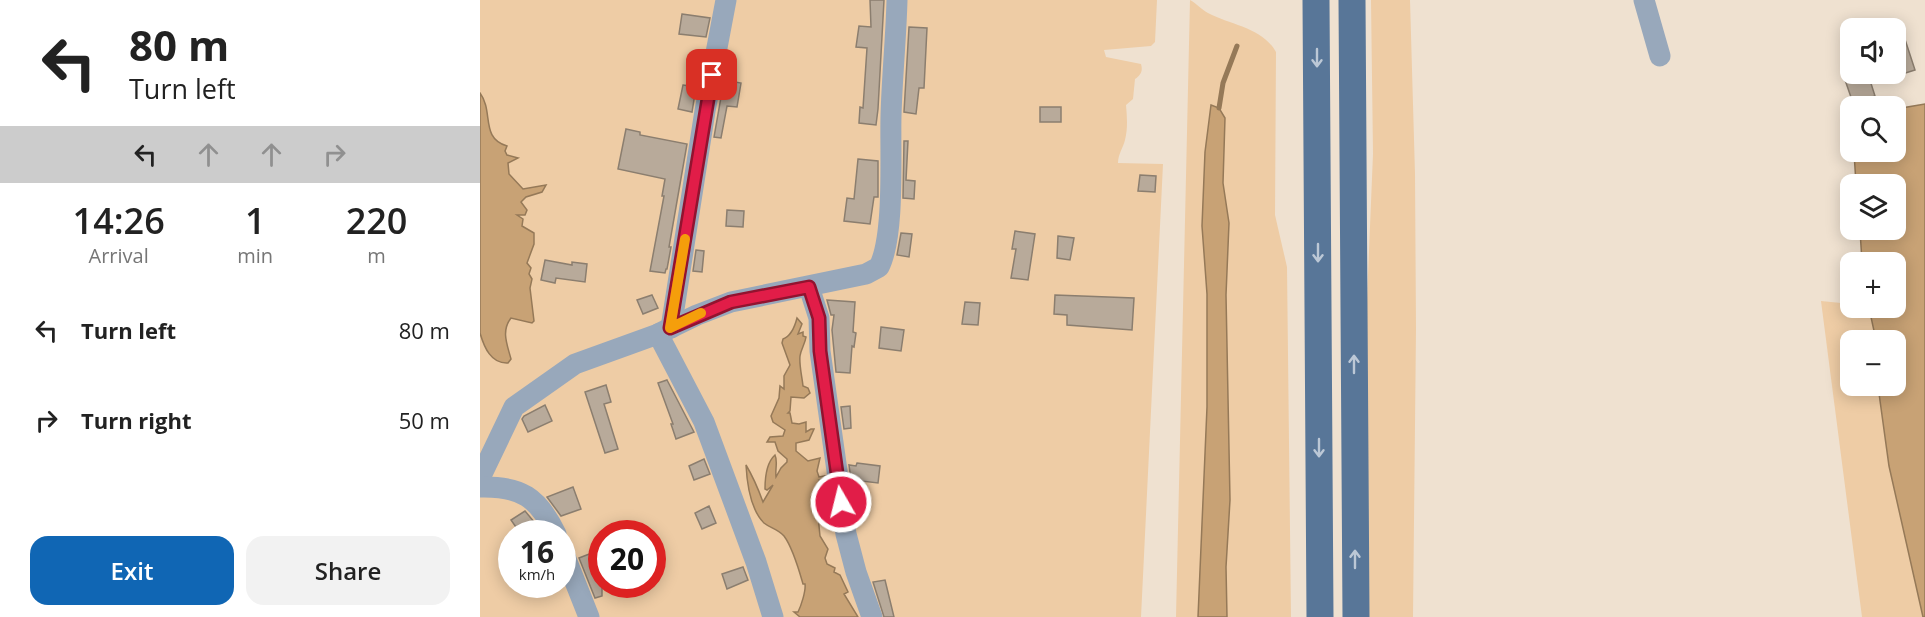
<!DOCTYPE html>
<meta charset="utf-8">
<style>
body{margin:0;font-family:"Open Sans",sans-serif;background:#f2f2f2;color:#222;height:100vh;display:flex;flex-direction:column;font-size:22px;white-space:nowrap}
*{box-sizing:border-box;margin:0}
p{font-size:20px;color:#767676}
.icon{flex:none;width:33px;height:33px;fill:none;stroke:currentColor;stroke-width:2;stroke-linecap:round;stroke-linejoin:round}
.map{position:relative;flex:1;overflow:hidden}
.side{display:flex;flex-direction:column;background:#fff;width:480px}
.side>*{flex:none}
.hud{background:#fff;color:#222;overflow:hidden}
.controls{position:absolute;left:1360px;top:18px;display:grid;gap:12px}
.controls a{display:grid;place-items:center;width:66px;height:66px;border-radius:12px;background:#fff;box-shadow:0 3px 15px #0003;font-size:30px}
.speed{position:absolute;left:18px;top:520px;display:flex;gap:12px;font-size:30px;font-weight:700;text-align:center}
.speed>*{display:grid;place-content:center;width:78px;height:78px;border-radius:50%;background:#fff;box-shadow:0 3px 15px #0003;line-height:1}
.speed small{font-size:15px;font-weight:400}
.speed .limit{border:9px solid #d22;background:#fff;color:#111}
.pin{position:absolute;display:grid;place-items:center;width:51px;height:51px;color:#fff;margin:-26px;border-radius:12px;box-shadow:0 3px 9px #0006}
.me{position:absolute;width:66px;margin:-33px;rotate:352deg;stroke-linejoin:round;filter:drop-shadow(0 0 4px #0008)}
.turn{display:flex;align-items:center;gap:21px;height:126px;padding:0 30px;font-size:27px}
.turn .icon{width:78px;height:78px;stroke-width:2.5}
.turn b{display:block;font-size:42px;line-height:51px}
.lanes{display:flex;align-items:center;height:57px;padding:0 30px;background:#0003;justify-content:center;gap:30px;direction:ltr}
.lanes .off{opacity:.35}
.eta{display:flex;justify-content:space-evenly;align-items:center;height:102px;text-align:center}
.eta b{font-size:36px;font-weight:600;line-height:42px}
.button{display:flex;gap:12px;margin-top:auto;padding:12px 30px}
.button a{flex:1;height:69px;border-radius:18px;background:#1066b4;color:#fff;font-size:24px;font-weight:600;line-height:69px;text-align:center}
.button a+a{background:#f2f2f2;color:#222}
ul{padding:0;list-style:none}
li{display:flex;align-items:center;gap:18px;height:90px;padding:0 30px}
li div{flex:1}
li b{display:block;font-size:22px}
li em{font-style:normal}
main{display:flex;flex:1;min-height:0}
.map>svg:first-child{display:block}
</style>
<main>
<section class="side">
<div class="hud">
<div class="turn"><svg class="icon" aria-label="left" viewBox="0 0 24 24"><path d="M17 20v-9H6M10 6l-5 5 5 5"/></svg><div><b>80 m</b>Turn left</div></div>
<div class="lanes"><svg class="icon" aria-label="left" viewBox="0 0 24 24"><path d="M17 20v-9H6M10 6l-5 5 5 5"/></svg><svg class="icon off" aria-label="ahead" viewBox="0 0 24 24"><path d="M12 20V5M6 11l6-6 6 6"/></svg><svg class="icon off" aria-label="ahead" viewBox="0 0 24 24"><path d="M12 20V5M6 11l6-6 6 6"/></svg><svg class="icon off" aria-label="right" viewBox="0 0 24 24"><path d="M7 20v-9h11M14 6l5 5-5 5"/></svg></div>
</div>
<div class="eta">
<div><b>14:26</b><p>Arrival</p></div>
<div><b>1</b><p>min</p></div>
<div><b>220</b><p>m</p></div>
</div>
<ul>
<li><svg class="icon" aria-label="left" viewBox="0 0 24 24"><path d="M17 20v-9H6M10 6l-5 5 5 5"/></svg><div><b>Turn left</b></div><em>80 m</em></li>
<li><svg class="icon" aria-label="right" viewBox="0 0 24 24"><path d="M7 20v-9h11M14 6l5 5-5 5"/></svg><div><b>Turn right</b></div><em>50 m</em></li>
</ul>
<div class="button"><a>Exit</a><a>Share</a></div>
</section>
<div class="map">
<svg width="1445" height="617" viewBox="0 0 1445 617">
<rect width="100%" height="100%" fill="#efe1d0"/>
<!-- green -->
<g fill="#eecca5" fill-rule="evenodd">
<path d="M0,0H677L675,42L671,46L624,50L626,57L661,64C663,71 661,75 655,79L653,99L646,105C647,117 648,128 645,140C643,148 638,154 638,163L683,164L661,617H0ZM32,534H82V585H32ZM122,534H172V585H122Z"/>
<path d="M710,0C716,3 721,9 728,13C751,25 783,28 796,52L795,215L807,267L811,617H696Z"/>
<path d="M891,0H930L935,174L936,329L933,617H884L883,396L893,154Z"/>
<path d="M1341,301L1371,304V308H1389L1396,340H1371V386H1398L1409,466L1443,617H1382Z"/>
</g>
<!-- water -->
<g fill="#c8a275" stroke="#957958" stroke-width="1.5">
<path d="M0,93C14,112 0,138 27,146L25,151L27,155L38,158L28,163L29,174L43,189L66,185L62,192L46,197L41,202L47,210L45,215H37L43,219L42,226L54,233V244L47,263L51,268L49,274L52,279L50,288L54,321L52,323L31,318C21,331 27,344 31,359L28,363C11,364 4,347 0,333Z"/>
<path d="M1445,104V617H1443L1409,466L1398,386H1416V340H1396L1389,308H1416V262H1382L1380,230H1416V184H1376L1374,152H1416V109Z"/>
<path d="M731,105L739,108L745,118L743,183L749,223L746,295L750,500L746,567L747,617H718L727,407V294L722,226L725,152Z"/>
<path d="M317,318L322,324L318,334L323,332V336L326,337C325,344 321,349 320,356C319,365 322,376 323,386L328,388L330,393L324,398L311,397L310,411L308,413H310L312,423L319,424L326,422V432L331,429H334L329,440L316,443V451L328,461L340,458L337,471L339,477L355,474L339,480L343,484H339L340,492L337,496L343,510L338,516L340,536L348,549L345,558L347,564L355,568L354,572L360,575L368,592L364,594L378,617H320L314,612H318C321,606 326,591 325,584H323C319,570 313,548 304,536C298,529 290,528 284,523C270,509 267,484 266,465C272,475 279,491 283,502L293,485L287,490L285,489C285,477 286,463 295,455C298,461 295,469 296,477L301,468L307,462V459L298,451L295,442H287L290,437L303,436L305,430L293,422L291,416L299,398L300,386L304,389V376L310,365L302,343L303,339C311,336 315,326 317,318Z"/>
</g>
<g fill="none" stroke-linecap="round" stroke-linejoin="round">
<!-- stream -->
<path stroke="#957958" stroke-width="5" d="M739,108L743,83L757,46"/>
</g>
<!-- building -->
<g fill="#b8aa9a" stroke="#8b7e6f" stroke-width="1.5">
<path d="M390,0H404L398,109L396,125L379,123L380,107L383,108L387,48L376,47L379,26L391,27Z"/>
<path d="M202,14L230,18L226,37L199,34Z"/>
<path d="M1416,21H1419L1435,70L1416,76Z"/>
<path d="M429,27L447,28L444,88H439L436,114L424,112Z"/>
<path d="M1363,74H1388L1395,96L1373,103Z"/>
<path d="M244,80L261,83L257,107L247,106L241,138L234,137Z"/>
<path d="M203,85L216,87L212,112L198,109Z"/>
<rect x="560" y="107" width="21" height="15"/>
<path d="M146,129L160,132V135L207,144L189,247H191L187,269H186L185,273L170,271L184,196H182L185,179L138,169Z"/>
<path d="M424,141H428L426,180L435,181L434,199L423,198Z"/>
<path d="M378,159L398,161V197H394L390,224L364,221L367,198L374,199Z"/>
<path d="M660,175L676,176L675,192L658,191Z"/>
<path d="M247,210L264,211L263,227L246,226Z"/>
<path d="M535,231L555,234L548,280L531,278L536,249H532Z"/>
<path d="M421,233L432,234L429,257L417,255Z"/>
<path d="M578,236L594,238L590,260L577,258Z"/>
<path d="M216,250L224,251L222,272L213,271Z"/>
<path d="M65,260L92,265V262L107,264L105,282L76,278L75,283L61,280Z"/>
<path d="M172,295L178,308L163,314L157,300Z"/>
<path d="M575,295L654,298L652,330L587,325V315L574,314Z"/>
<path d="M347,300L375,302L373,332L376,333L374,347L372,346L370,373L356,372L352,330L354,315H351Z"/>
<path d="M485,302L500,303L498,325L482,324Z"/>
<path d="M401,327L424,330L421,351L399,348Z"/>
<path d="M187,380L214,432L196,439L191,424H193L178,383Z"/>
<path d="M126,385L131,402L124,404L138,449L125,453L105,392Z"/>
<path d="M65,405L72,421L48,432L42,419L44,416Z"/>
<path d="M370,406L371,428L364,429L361,407Z"/>
<path d="M224,459L230,474L214,480L209,466Z"/>
<path d="M377,463L400,466L398,483L382,481L388,513L376,515L369,465L376,466Z"/>
<path d="M93,487L101,509L81,516L67,497Z"/>
<path d="M229,506L236,523L222,529L215,513Z"/>
<path d="M45,511L55,523L40,533L31,520Z"/>
<path d="M122,549V596L115,598L99,558Z"/>
<path d="M263,567L268,580L247,589L242,574Z"/>
<path d="M405,580L414,617H404L393,582Z"/>
</g>
<g fill="none" stroke-linecap="round" stroke-linejoin="round">
<!-- minor -->
<g stroke="#98a8bb" stroke-width="21">
<path d="M1164,0L1180,56"/>
<path d="M329,287L339,318L340,351L366,534L376,572L392,617"/>
<path d="M191,328L225,111L246,0"/>
<path d="M178,334L224,422L276,562L293,617"/>
<path d="M0,478L34,407L95,364L178,334L217,315L251,302L386,274L399,267C415,236 410,153 411,116C412,77 416,39 417,0"/>
<path d="M0,487C41,486 58,497 76,534"/>
<path d="M82,549L109,617"/>
</g>
<!-- major -->
<g stroke="#587698" stroke-width="27">
<path d="M836,0L840,617"/>
<path d="M872,0L876,617"/>
</g>
</g>
<!-- one-way arrows -->
<defs><path id="oneway-shaft" d="M-6 0H5M1.5-3L5.5 0L1.5 3" fill="none" stroke-width="1.6" stroke-linecap="round" stroke-linejoin="round" transform="scale(1.5)"/></defs>
<g stroke="#bcc8d6">
<use href="#oneway-shaft" transform="translate(837 58) rotate(90)"/>
<use href="#oneway-shaft" transform="translate(838 253) rotate(90)"/>
<use href="#oneway-shaft" transform="translate(874 364) rotate(-90)"/>
<use href="#oneway-shaft" transform="translate(839 448) rotate(90)"/>
<use href="#oneway-shaft" transform="translate(875 559) rotate(-90)"/>
</g>
<g fill="none" stroke-linecap="round" stroke-linejoin="round">
<defs>
<path id="route" d="M232,75L190,328L251,302L329,287L339,318L340,351L361,502"/>
</defs>
<!-- route casing -->
<use href="#route" stroke="#92132f" stroke-width="15"/>
<!-- route -->
<use href="#route" stroke="#e11d48" stroke-width="10"/>
<!-- slow -->
<path stroke="#f59e0b" stroke-width="10" d="M205,239L190,328L221,313"/>
</g>
</svg>
<div class="controls">
<a><svg class="icon" aria-label="sound" viewBox="0 0 24 24"><path d="M4 9h4l5-4v14l-5-4H4zM17 9q2 3 0 6"/></svg></a>
<a><svg class="icon" aria-label="search" viewBox="0 0 24 24"><circle cx="10" cy="10" r="6"/><path d="M15 15l6 6"/></svg></a>
<a><svg class="icon" aria-label="layers" viewBox="0 0 24 24"><path d="M12 4l9 5-9 5-9-5zM3 14l9 5 9-5"/></svg></a>
<a>+</a>
<a>−</a>
</div>
<div class="speed"><div>16<small>km/h</small></div><div class="limit">20</div></div>
<div class="pin" style="left:232px;top:75px;background:#d93025"><svg class="icon" aria-label="arrive" viewBox="0 0 24 24"><path d="M6 21V4h12l-3 4 3 4H6"/></svg></div>
<svg class="me" style="left:361px;top:502px" viewBox="-20 -20 40 40"><circle r="17" fill="#e11d48" stroke="#fff" stroke-width="3"/><path d="M0-11L8 9 0 5-8 9z" fill="#fff"/></svg>
</div>
</main>
